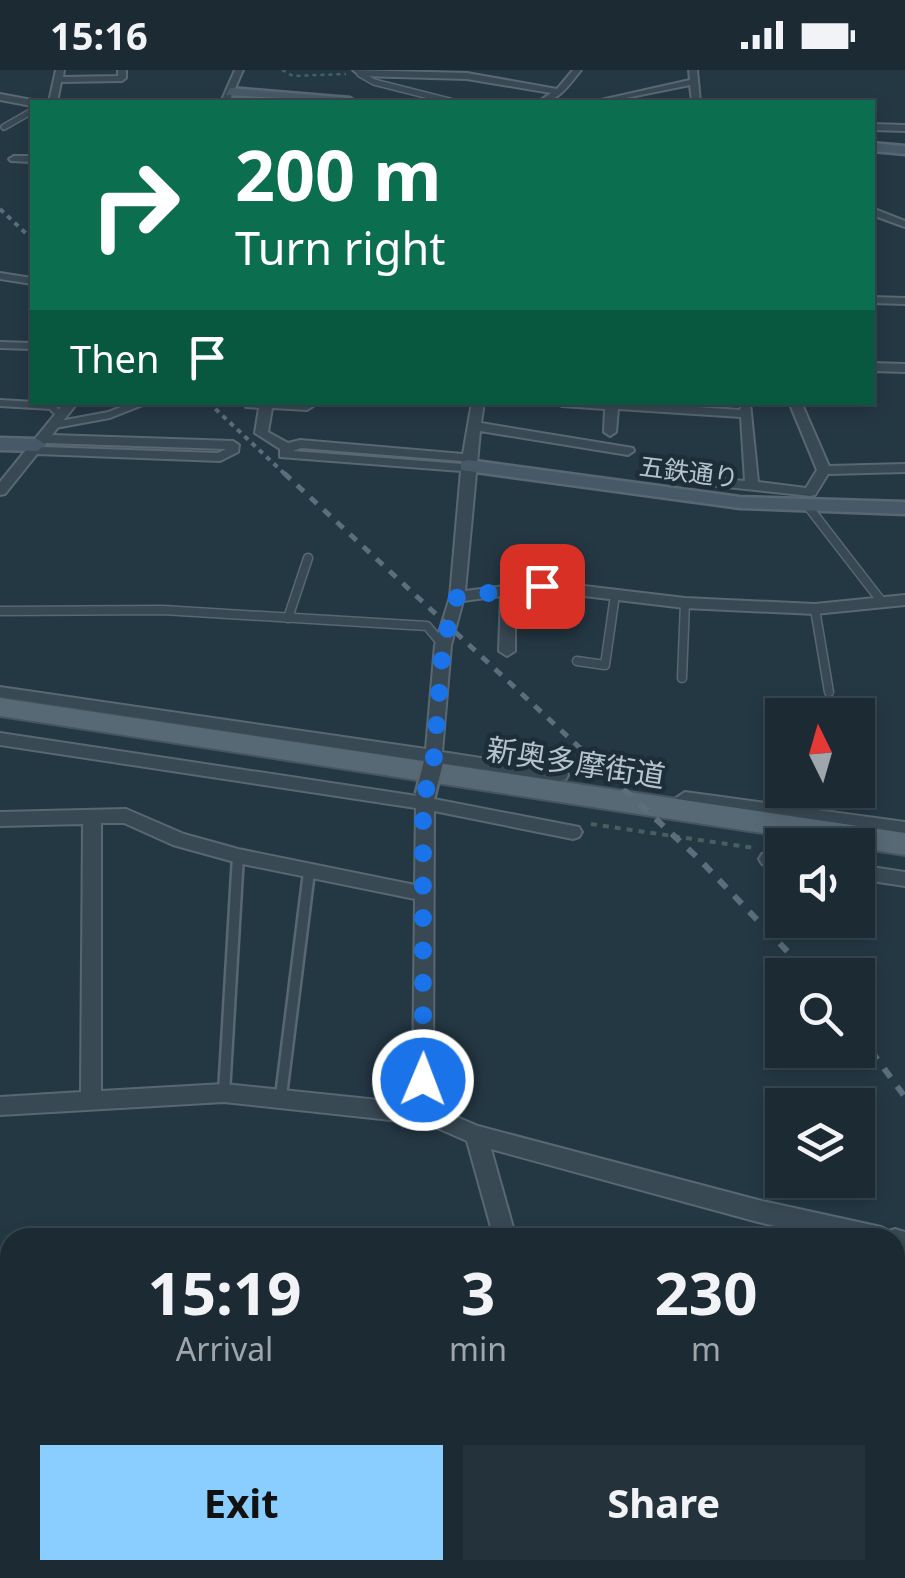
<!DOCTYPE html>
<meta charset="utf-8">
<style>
body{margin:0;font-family:"Noto Sans","Noto Sans JP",sans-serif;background:#24323b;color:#f1f3f6;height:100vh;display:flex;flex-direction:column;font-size:38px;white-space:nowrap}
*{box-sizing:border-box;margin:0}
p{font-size:32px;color:#a0a7ac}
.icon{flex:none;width:55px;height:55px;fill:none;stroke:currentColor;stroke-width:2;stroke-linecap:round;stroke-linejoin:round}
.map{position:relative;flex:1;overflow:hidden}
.details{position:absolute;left:0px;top:1158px;width:905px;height:352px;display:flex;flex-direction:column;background:#1b2a33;border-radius:30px 30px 0 0;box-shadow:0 5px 15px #0003,0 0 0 2px #39464e}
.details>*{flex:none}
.guide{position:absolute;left:30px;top:30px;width:845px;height:305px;border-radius:0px;box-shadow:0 5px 15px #0003,0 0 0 2px #39464e;background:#0b6e4f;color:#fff;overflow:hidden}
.needle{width:65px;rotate:355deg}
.buttons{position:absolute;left:765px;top:628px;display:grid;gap:20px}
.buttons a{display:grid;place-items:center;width:110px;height:110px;border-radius:0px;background:#1b2a33;box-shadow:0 5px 15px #0003,0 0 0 2px #39464e;font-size:50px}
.pin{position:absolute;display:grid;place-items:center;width:85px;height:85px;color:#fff;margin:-42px;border-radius:20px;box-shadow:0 5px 15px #0006}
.me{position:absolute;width:110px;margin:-55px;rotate:1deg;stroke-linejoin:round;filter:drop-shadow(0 0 8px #0008)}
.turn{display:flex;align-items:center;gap:35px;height:210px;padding:0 40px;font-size:45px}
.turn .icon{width:130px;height:130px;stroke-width:2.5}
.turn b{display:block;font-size:70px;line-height:85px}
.then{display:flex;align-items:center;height:95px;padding:0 40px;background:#0003;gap:20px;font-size:38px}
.eta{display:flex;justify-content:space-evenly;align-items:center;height:170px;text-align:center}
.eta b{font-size:60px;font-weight:700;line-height:70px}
.primary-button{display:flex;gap:20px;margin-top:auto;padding:20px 40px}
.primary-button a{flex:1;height:115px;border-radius:0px;background:#8aceff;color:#111;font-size:40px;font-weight:700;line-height:115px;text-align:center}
.primary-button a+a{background:#24323b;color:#f1f3f6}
.status{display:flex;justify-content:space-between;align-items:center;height:70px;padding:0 50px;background:#1b2a33;direction:ltr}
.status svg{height:28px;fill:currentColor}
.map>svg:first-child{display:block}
</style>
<div class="status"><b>15:16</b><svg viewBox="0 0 49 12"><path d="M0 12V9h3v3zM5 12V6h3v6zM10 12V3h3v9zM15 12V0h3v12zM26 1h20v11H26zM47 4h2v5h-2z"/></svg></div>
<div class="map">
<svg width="905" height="1508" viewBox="0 0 905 1508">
<rect width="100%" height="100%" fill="#243844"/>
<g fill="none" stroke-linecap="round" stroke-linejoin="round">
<defs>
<g id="lane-far3">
<path d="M360,4L374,12L453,32"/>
<path d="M4,57L32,41"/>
</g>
<g id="lane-far2">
<path d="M872,230L905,231"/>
<path d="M0,275L32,276"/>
<path d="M0,333L51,336L61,346"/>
<path d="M55,355L109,345L142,332"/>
</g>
<g id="lane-far1">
<path d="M810,439L882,532"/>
<path d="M815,539L829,622"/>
<path d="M0,541L163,540L427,556L443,575"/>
<path d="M288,548L308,488"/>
<path d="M577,591L605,595L615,525"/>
<path d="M682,608L685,533"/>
</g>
<g id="lane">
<path d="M224,1023L238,786"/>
<path d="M281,1026L309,802"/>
</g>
<g id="street">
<path d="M56,0H64L63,7L118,6V0H126V8L122,11L61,12L57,32H49Z"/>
<path d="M235,0H243L229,32H221Z"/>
<path d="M353,0L467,3L557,19L573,0H581C569,15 558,33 538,32L551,23L467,9L360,6Z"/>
<path d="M689,0H697L700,32H692L690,15L606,32H592L690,10Z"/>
<path d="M0,24L32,30L36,32L32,36L0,30Z"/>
<path d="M872,54L905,55V61L872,60Z"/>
<path d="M14,86H32V92L11,91L9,89Z"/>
<path d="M872,138L905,151V157L872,145Z"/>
<path d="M0,203L32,208V214L0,209Z"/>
<path d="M872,293L905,294V302L872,301Z"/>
<path d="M65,332H78L52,365L233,371L239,375L238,382L220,391L37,384L5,424L0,425V412ZM46,373L226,379L218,383L43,377Z"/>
<path d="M245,332L311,333L313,336L307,340L272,338L268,362L288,373L300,370L463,384L472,332H484L481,353L633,378L634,381L628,385L480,361L465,521L542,511L685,528L815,534L905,525V535L815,544L685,538L542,521L515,524V581L507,586L499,581L501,526L463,531L451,575L442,682L566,701L568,705L566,709L560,711L441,693L439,698H427L425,691L0,627V617L426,679L435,575L450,527L461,401L280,387V379L255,363L259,338L246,337ZM301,378L462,391V394L293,381Z"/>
<path d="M556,332H627L740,340L742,333H750L758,412L806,418L817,400L789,332H801L829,396L905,394V402L828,404L815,425L810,426L699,414L692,410L694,407L745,411L741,347L618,339L616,362L610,366L604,362L605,339L562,336Z"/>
<path d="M0,663L417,726L425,720L431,722L434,729L579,757L582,762L579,767L573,769L434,741L433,1010L438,1039L478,1056L758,1130L881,1157L889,1161L895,1159L905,1162V1184L895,1181V1168H829L758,1152L491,1079L516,1168H494L467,1071L428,1054L224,1032L0,1045V1027L81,1022L83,754L0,756V742L126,739L184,764L238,779L415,815L416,738L0,675ZM101,753H124L173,775L238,793L415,829L413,1010L417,1034L224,1014L101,1021Z"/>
<path d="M685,722L905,752V766L685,734L676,728Z"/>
<path d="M768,782L782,784V798L762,794L759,789L762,784Z"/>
<path d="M858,795L905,802V816L858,809Z"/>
<path d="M563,1500H589L591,1508H565Z"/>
</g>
<g id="secondary">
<path d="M230,18L350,28L356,32L226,25Z"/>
<path d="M872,73L905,76V84L872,81Z"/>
<path d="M0,368L37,369L46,375L37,381L0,380Z"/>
<path d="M468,390L740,427L905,432V444L740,438L461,400V392Z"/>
</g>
<g id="primary">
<path d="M0,628L905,763V785L0,646Z"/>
<rect x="895" y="1452" width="10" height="42"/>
<path d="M0,1460L10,1462V1500H19L0,1502Z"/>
<path d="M55,1500H198L201,1508H58Z"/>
<path d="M398,1500H544L541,1508H395Z"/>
</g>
</defs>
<!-- lane-far3 casing -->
<use href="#lane-far3" stroke="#586771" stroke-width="8"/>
<!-- lane-far2 casing -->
<use href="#lane-far2" stroke="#586771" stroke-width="10"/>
<!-- lane-far1 casing -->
<use href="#lane-far1" stroke="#586771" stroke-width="11"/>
<!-- lane casing -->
<use href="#lane" stroke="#586771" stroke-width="15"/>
<!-- street casing -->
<use href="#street" stroke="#586771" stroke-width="4"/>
<!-- secondary casing -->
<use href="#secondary" stroke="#586771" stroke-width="5"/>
<!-- primary casing -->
<use href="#primary" stroke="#465560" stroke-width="4"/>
<!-- path-far1 -->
<path stroke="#45615f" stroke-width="2.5" stroke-dasharray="4 4" stroke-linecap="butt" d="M282,0L293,6L346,4"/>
<!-- path -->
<path stroke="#45615f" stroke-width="4" stroke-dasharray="6 6" stroke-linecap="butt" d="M591,754L754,778"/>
<!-- lane-far3 -->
<use href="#lane-far3" stroke="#394954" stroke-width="5"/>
<!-- lane-far2 -->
<use href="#lane-far2" stroke="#394954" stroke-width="6"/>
<!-- lane-far1 -->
<use href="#lane-far1" stroke="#394954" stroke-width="8"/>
<!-- lane -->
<use href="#lane" stroke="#394954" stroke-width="10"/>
<!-- street -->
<use href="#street" fill="#394954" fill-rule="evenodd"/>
<!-- secondary -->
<use href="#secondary" fill="#475967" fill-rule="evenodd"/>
<!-- primary -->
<use href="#primary" fill="#576974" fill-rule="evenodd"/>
<!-- rail-far2 -->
<g stroke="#5b6e7b" stroke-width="4" stroke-dasharray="5 5" stroke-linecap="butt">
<path d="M0,139L32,169"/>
<path d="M208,332L287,406"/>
</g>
<!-- rail-far1 -->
<path stroke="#5b6e7b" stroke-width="5" stroke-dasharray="9 9" stroke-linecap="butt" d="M284,403L594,691"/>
<!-- rail -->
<g stroke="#5b6e7b" stroke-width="6" stroke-dasharray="11 11" stroke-linecap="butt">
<path d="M591,689L698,788L810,905"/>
<path d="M858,963L905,1027"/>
</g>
<defs>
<path id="street-bridge" d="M425,726L433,694"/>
</defs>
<!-- street-bridge casing -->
<use href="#street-bridge" stroke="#586771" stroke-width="24" stroke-linecap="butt"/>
<!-- street-bridge -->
<use href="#street-bridge" stroke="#394954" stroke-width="19"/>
</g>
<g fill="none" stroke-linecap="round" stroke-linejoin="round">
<!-- route -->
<path stroke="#1a73e8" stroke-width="18" stroke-dasharray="0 32.4" d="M423,1010V732L434,687L443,575L457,527L542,516"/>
</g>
<g text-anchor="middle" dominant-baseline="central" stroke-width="9" stroke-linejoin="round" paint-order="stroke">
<!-- far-street labels -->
<g font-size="25" fill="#b7c4cd" stroke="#1e2e39">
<text transform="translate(689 401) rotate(7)">五鉄通り</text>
</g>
<!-- street labels -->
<g font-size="30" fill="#b7c4cd" stroke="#1e2e39">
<text transform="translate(576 692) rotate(9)">新奥多摩街道</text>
</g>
</g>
</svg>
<div class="buttons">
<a><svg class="needle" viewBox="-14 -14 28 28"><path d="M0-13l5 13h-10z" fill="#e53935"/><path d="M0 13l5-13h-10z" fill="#a0a7ac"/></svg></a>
<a><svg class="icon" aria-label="sound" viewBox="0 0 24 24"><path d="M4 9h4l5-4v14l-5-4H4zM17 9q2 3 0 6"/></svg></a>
<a><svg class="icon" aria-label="search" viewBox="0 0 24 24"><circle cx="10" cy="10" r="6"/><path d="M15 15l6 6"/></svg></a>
<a><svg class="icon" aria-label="layers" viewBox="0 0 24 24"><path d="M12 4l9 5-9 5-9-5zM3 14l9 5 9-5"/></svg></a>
</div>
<div class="pin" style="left:542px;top:516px;background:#d93025"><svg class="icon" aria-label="arrive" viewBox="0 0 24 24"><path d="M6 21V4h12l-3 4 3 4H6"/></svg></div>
<svg class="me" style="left:423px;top:1010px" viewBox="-20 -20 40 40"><circle r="17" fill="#1a73e8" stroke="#fff" stroke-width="3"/><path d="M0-11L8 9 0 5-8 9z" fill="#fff"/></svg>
<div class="guide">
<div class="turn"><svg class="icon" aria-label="right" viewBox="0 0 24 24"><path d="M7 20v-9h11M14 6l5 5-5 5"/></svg><div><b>200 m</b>Turn right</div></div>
<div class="then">Then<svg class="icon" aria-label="arrive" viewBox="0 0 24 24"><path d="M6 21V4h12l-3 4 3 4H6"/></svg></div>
</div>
<section class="details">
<div class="eta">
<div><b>15:19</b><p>Arrival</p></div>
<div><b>3</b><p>min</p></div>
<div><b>230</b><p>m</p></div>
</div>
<div class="primary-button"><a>Exit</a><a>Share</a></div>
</section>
</div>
